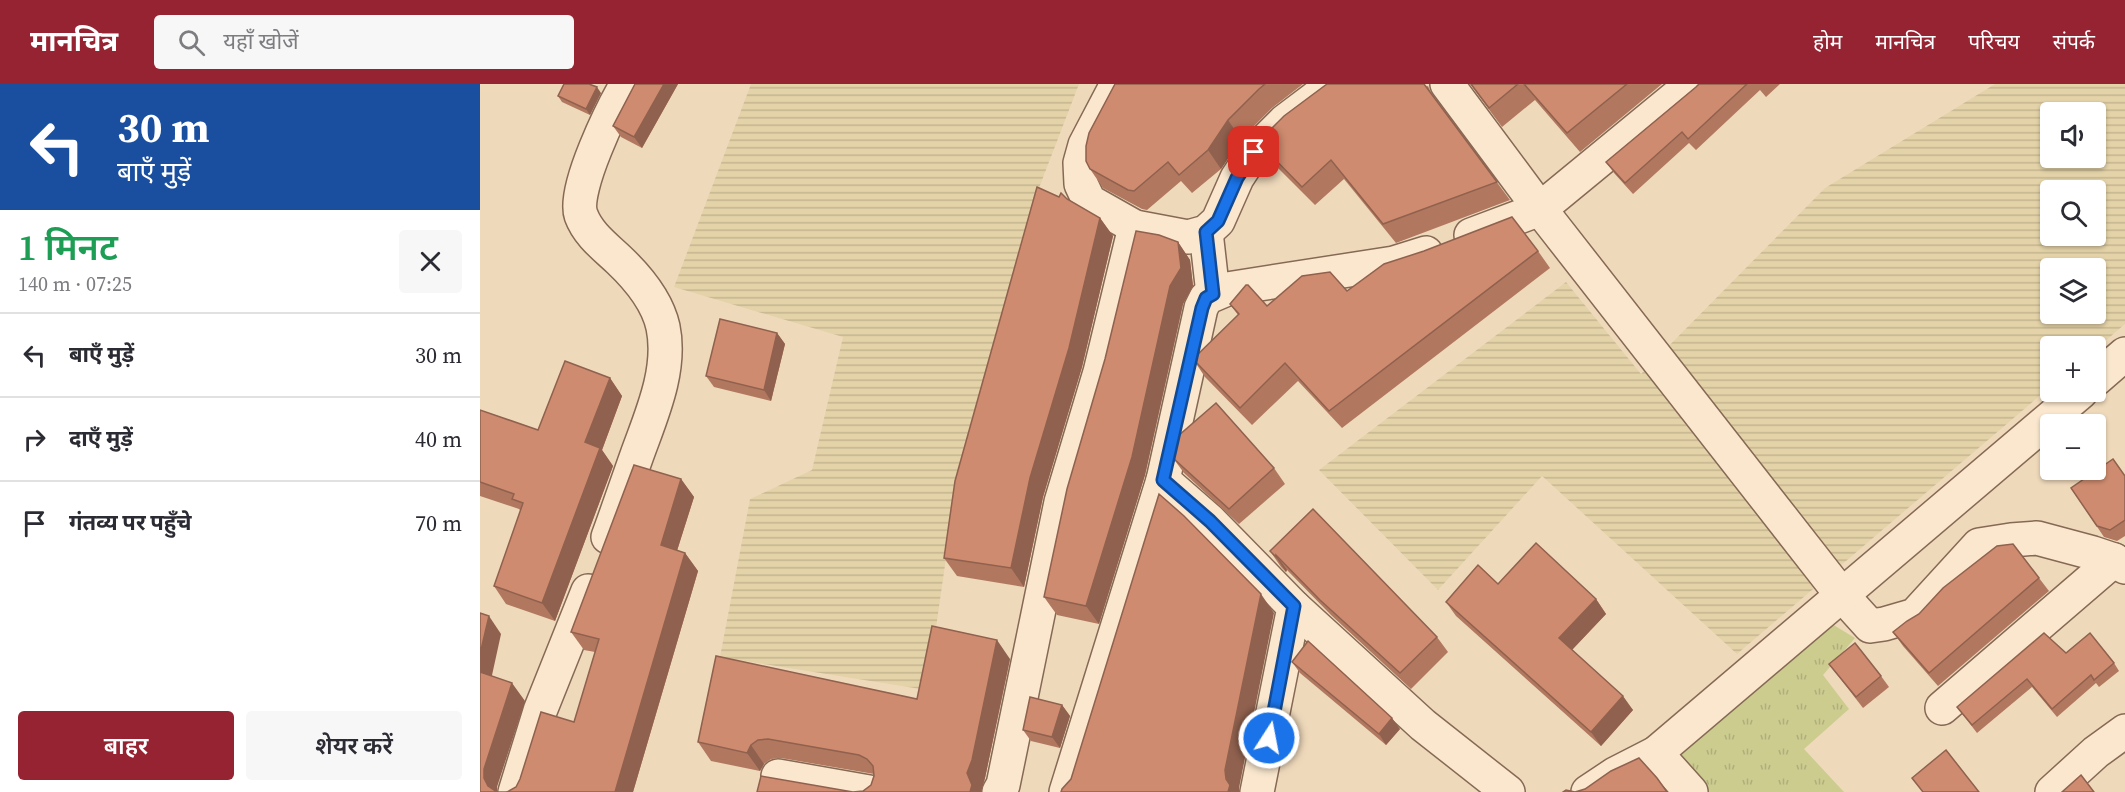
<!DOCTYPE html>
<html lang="hi">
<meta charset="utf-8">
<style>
body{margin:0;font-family:"Source Serif 4","Noto Sans Devanagari",serif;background:#f7f7f7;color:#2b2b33;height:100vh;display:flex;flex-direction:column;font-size:22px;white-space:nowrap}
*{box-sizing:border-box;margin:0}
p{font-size:20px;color:#7c7c81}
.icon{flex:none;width:33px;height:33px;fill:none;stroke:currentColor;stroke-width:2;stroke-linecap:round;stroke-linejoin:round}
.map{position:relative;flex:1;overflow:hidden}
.details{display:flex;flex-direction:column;background:#fff;width:480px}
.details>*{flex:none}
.banner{background:#1a4fa0;color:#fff;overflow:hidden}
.controls{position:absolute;left:1560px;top:18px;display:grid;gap:12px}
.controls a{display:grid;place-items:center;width:66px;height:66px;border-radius:6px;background:#fff;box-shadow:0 2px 4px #0004;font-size:30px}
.pin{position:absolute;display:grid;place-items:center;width:51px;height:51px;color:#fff;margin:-26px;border-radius:12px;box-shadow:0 3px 9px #0006}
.me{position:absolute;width:66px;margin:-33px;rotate:11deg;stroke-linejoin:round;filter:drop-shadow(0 0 4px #0008)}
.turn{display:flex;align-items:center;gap:21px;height:126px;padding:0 18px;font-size:27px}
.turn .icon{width:78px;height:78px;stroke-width:2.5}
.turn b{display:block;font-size:42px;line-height:51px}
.round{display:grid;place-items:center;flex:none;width:63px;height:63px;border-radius:6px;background:#f7f7f7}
.head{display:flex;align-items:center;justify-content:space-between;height:102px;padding:0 18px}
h1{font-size:36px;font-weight:600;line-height:45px;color:#1e9e55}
.button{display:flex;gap:12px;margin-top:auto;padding:12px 18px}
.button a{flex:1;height:69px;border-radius:6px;background:#962332;color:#fff;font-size:24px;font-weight:600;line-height:69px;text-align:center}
.button a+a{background:#f7f7f7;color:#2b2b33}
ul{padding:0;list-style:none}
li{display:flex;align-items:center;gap:18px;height:84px;padding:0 18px;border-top:2px solid #e1e1e2}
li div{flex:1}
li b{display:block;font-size:22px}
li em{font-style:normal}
header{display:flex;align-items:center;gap:36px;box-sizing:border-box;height:84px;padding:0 30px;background:#962332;color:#fff}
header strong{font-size:28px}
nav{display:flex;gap:33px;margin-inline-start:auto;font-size:21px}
.search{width:420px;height:54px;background:#f7f7f7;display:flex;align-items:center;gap:15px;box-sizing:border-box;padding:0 21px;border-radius:6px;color:#7c7c81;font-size:22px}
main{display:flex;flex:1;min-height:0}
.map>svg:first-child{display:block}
</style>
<header>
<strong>मानचित्र</strong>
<div class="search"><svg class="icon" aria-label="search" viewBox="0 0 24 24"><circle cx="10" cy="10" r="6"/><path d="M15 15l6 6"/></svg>यहाँ खोजें</div>
<nav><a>होम</a><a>मानचित्र</a><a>परिचय</a><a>संपर्क</a></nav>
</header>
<main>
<section class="details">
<div class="banner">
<div class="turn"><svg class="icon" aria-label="left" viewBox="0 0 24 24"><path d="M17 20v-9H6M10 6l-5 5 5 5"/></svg><div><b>30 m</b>बाएँ मुड़ें</div></div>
</div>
<div class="head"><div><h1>1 मिनट</h1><p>140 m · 07:25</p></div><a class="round"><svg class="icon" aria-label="close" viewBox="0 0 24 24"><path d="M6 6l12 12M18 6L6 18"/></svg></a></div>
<ul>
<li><svg class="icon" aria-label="left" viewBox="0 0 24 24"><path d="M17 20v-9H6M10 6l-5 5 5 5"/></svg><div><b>बाएँ मुड़ें</b></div><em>30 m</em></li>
<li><svg class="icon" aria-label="right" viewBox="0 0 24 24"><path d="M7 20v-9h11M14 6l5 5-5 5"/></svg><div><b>दाएँ मुड़ें</b></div><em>40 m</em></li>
<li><svg class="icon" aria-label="arrive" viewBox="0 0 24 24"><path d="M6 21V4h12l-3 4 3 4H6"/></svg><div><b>गंतव्य पर पहुँचे</b></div><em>70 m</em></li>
</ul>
<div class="button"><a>बाहर</a><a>शेयर करें</a></div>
</section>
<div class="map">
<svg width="1645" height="708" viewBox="0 0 1645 708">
<defs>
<pattern id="farmland-rules" width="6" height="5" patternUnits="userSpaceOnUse" patternTransform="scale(1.5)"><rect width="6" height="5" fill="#e4d3a8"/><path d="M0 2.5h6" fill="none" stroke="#c4b590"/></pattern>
<pattern id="grass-tufts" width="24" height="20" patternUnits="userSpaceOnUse" patternTransform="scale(1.5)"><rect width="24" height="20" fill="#cccc8f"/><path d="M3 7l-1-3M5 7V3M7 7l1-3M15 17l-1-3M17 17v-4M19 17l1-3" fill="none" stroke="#b0af7b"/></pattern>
</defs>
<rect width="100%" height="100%" fill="#efd9bb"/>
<!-- farmland -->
<g fill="url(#farmland-rules)" fill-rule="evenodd">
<path d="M271,0H599L559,104L475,412L447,606L240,573L270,415L332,386L363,253L194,203Z"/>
<path d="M1515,0H1645V240L1616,265V262H1570V303L1257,570L1062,392L958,506L839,386L1086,198L1161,290L1345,104ZM1570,28H1616V74H1570ZM1570,106H1616V152H1570ZM1570,184H1616V230H1570Z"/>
</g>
<!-- grass -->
<path fill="url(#grass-tufts)" d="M1347,537L1375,554L1343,591L1369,625L1324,665L1364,708H1226L1193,672Z"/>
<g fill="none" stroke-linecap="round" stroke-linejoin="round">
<defs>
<g id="minor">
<path d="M637,0L605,61L600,79L601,100L609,117L655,143L708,153L726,148L738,137L757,94L774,68L805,37L854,0"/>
<path d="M967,0L1060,125L1361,510L1390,542L1404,540L1435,531L1499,461L1531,456L1557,454L1613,469L1634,476L1645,483"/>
<path d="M726,148L733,210"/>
<path d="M991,151L1060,125L1212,0"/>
<path d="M1616,295L1645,270"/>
<path d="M128,453C138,426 147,399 157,371C171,332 192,286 183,243C177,216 158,194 139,176C124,162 108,150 101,131C92,106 133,23 147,0"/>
<path d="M814,523L943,641L1028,708"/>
<path d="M1462,624L1634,476"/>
<path d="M1176,669L1211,708"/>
<path d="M298,692L389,708"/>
<path d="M35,708L60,627L108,507"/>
<path d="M519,708L523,701L581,418L620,288L655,143"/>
<path d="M586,708L683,396"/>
<path d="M777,708L814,523L730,437L683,396L721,224L726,214L747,205L914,179L946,169"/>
<path d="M1108,708L1135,690L1176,669L1601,308"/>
<path d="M1572,708L1616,668L1645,647"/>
</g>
</defs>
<!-- minor casing -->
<use href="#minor" stroke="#866955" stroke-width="36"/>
<!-- minor -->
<use href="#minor" stroke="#fae7ce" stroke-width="33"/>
</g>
<!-- wall -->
<g fill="#b1785f">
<path d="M155,0H198L162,64L141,53L133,42Z"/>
<path d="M635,0H823L792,24L761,55L741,85L712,109L701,97L667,126L662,125L623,104L610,85Z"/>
<path d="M990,0H1182L1100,68L1055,16L1022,43Z"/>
<path d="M1219,0H1300L1286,13L1280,6L1216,66L1209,59L1153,110L1134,89L1126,78L1216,3Z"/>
<path d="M948,2L951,9L1030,116L916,159L864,95L835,121L791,77L778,58Z"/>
<path d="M121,9L110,31L82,18L78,12Z"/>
<path d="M579,113L620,134L633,152L602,283L563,413L544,503L477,492L464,474Z"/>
<path d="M698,158L710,176L713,202L703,220L665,391L619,540L577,531L564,513Z"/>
<path d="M1058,167L1070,184L862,344L818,297L772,341L725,293L713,275L758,231L750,220L787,222L867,207Z"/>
<path d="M297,249L305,260L291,317L234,303L226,292Z"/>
<path d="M130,294L142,312L122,366L133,382L75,537L26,520L14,502L41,427L39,425L0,412V326L58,346Z"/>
<path d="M693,374L794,384L805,400L759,440L704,389Z"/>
<path d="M1645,392V452L1637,457L1624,453L1591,404Z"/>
<path d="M201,395L214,413L197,467L205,469L218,487L153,708L36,703L94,638L115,568L104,566L91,548Z"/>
<path d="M790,467L957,553L968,568L931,605L851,531L807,486L806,488L801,483Z"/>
<path d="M1559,494L1569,507L1458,602L1423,562L1413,548Z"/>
<path d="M1018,500L1116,515L1126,530L1092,566L1153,626L1121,662L976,532L966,518Z"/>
<path d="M1586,569L1634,579L1639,587L1619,603L1616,599L1577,633L1552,603L1497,649L1477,623Z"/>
<path d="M530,575L505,694L501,708H277H373L383,707L391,701L394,690L301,674L291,675L284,680L280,687L231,677L218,658L437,615Z"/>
<path d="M812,578L920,645L906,661L820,589Z"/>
<path d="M1349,580L1401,592L1409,603L1383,624Z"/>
<path d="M582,621L590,632L580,664L551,657L543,646Z"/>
</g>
<!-- shaded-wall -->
<g fill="#90614e">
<path d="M184,0H198L162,64L154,53Z"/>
<path d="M117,3L121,9L110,31L106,25Z"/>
<path d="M748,36L761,55L741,85L728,66Z"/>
<path d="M620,134L633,152L602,283L563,413L544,503L531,484L550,394Z"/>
<path d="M698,158L710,176L713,202L703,220L665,391L619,540L606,522Z"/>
<path d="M297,249L305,260L291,317L284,306Z"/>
<path d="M130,294L142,312L122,366L133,382L75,537L62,519L105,358Z"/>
<path d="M201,395L214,413L193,479L181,461Z"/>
<path d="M205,469L218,487L153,708H135Z"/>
<path d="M796,471L807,486L806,488L796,473Z"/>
<path d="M781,510L794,529L759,704V708H748L745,686Z"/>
<path d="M1116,515L1126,530L1089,569L1079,554Z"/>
<path d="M9,532L21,550L9,605L0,593V570Z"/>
<path d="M517,556L530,575L505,694L501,708H490L487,689Z"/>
<path d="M32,599L45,617L17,703V708L8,702L4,694V685Z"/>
<path d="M1143,612L1153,626L1121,662L1111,648Z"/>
<path d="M582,621L590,632L580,664L572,653Z"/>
<path d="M912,634L920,645L906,661L899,650Z"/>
<path d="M271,661L284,680L280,687L267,669Z"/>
</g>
<!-- building -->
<g fill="#ce8b6f" stroke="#90614e" stroke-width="1.5">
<path d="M84,0H109L117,3L106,25L78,12Z"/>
<path d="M155,0H184L154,53L133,42Z"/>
<path d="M635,0H785L779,5L748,36L728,66L699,91L688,78L654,107L648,106L610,85L606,77V62L609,49Z"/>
<path d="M847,0H944L1017,98L903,140L851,76L822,103L778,58L804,32Z"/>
<path d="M991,0H1038L1009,24Z"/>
<path d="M1044,0H1147L1087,49Z"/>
<path d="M1219,0H1267L1208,55L1202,48L1145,99L1126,78L1216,3Z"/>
<path d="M557,103L579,113L581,109L587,115L620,134L589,264L550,394L531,484L464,474L475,397Z"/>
<path d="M1032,133L1058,167L849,327L805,279L760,324L713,275L759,230L750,220L766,201H768L787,222L822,192L850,188L867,207L904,180L944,167Z"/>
<path d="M656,147L679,151L698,158L701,184L690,202L652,373L606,522L564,513L587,405L625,275Z"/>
<path d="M240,235L297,249L284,306L226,292Z"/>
<path d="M85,277L130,294L105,358L120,364L62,519L14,502L43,419L32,415L34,410L0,398V326L58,346Z"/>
<path d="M736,319L794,384L749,425L693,374L697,353Z"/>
<path d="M1633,375L1645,392V436L1630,446L1617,442L1591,404Z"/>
<path d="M154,381L201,395L181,461L205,469L135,708H27L36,703L40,695L61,628L94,638L119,555L91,548Z"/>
<path d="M679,410L704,432L781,510L745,686L746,695L750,701L748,708H581L582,705L591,695Z"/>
<path d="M833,425L957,553L920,589L840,516L796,471V473L790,467Z"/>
<path d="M1056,459L1116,515L1079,554L1143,612L1111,648L966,518L998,481L1018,500Z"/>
<path d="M1533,460L1559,494L1449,589L1413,548L1427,537L1439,530L1463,504L1517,462Z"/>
<path d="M0,529L9,532L0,570Z"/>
<path d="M452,542L517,556L492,676L487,689L492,701L490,708H277L281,692L373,708L383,707L391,701L394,692L393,682L387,675L379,671L288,655L278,656L271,661L267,669L218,658L236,572L437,615Z"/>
<path d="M1564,549L1586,569L1610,549L1634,579L1614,596L1611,591L1572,625L1547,595L1492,641L1477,623Z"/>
<path d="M828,557L912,634L899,650L812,578Z"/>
<path d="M1375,559L1401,592L1376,613L1349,580Z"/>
<path d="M0,588L32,599L4,685V694L8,702L17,708H27H0Z"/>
<path d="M550,613L582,621L572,653L543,646Z"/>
<path d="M1466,666L1499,708H1443L1432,694Z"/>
<path d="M1159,674L1177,694L1187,708H1083L1086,706L1095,708L1105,705L1131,687Z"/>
<path d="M1601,691L1614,708H1582Z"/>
</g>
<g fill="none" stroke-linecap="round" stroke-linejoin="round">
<defs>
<path id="route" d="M774,68L757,94L738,137L726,148L733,210L726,214L722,224L683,396L730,437L814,522L789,654"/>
</defs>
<!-- route casing -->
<use href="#route" stroke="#114b97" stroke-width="15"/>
<!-- route -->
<use href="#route" stroke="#1a73e8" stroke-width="10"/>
</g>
</svg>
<div class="controls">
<a><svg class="icon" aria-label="sound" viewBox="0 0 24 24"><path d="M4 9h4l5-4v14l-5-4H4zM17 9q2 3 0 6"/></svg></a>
<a><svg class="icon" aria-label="search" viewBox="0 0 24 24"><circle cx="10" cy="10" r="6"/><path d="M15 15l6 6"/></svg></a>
<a><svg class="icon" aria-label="layers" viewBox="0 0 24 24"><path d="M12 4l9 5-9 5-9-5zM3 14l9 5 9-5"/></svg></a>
<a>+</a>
<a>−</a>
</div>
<div class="pin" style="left:774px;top:68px;background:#d93025"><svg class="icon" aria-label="arrive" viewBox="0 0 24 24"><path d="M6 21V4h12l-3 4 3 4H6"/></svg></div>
<svg class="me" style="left:789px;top:654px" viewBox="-20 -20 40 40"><circle r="17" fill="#1a73e8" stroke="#fff" stroke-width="3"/><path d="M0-11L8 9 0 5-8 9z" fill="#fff"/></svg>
</div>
</main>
